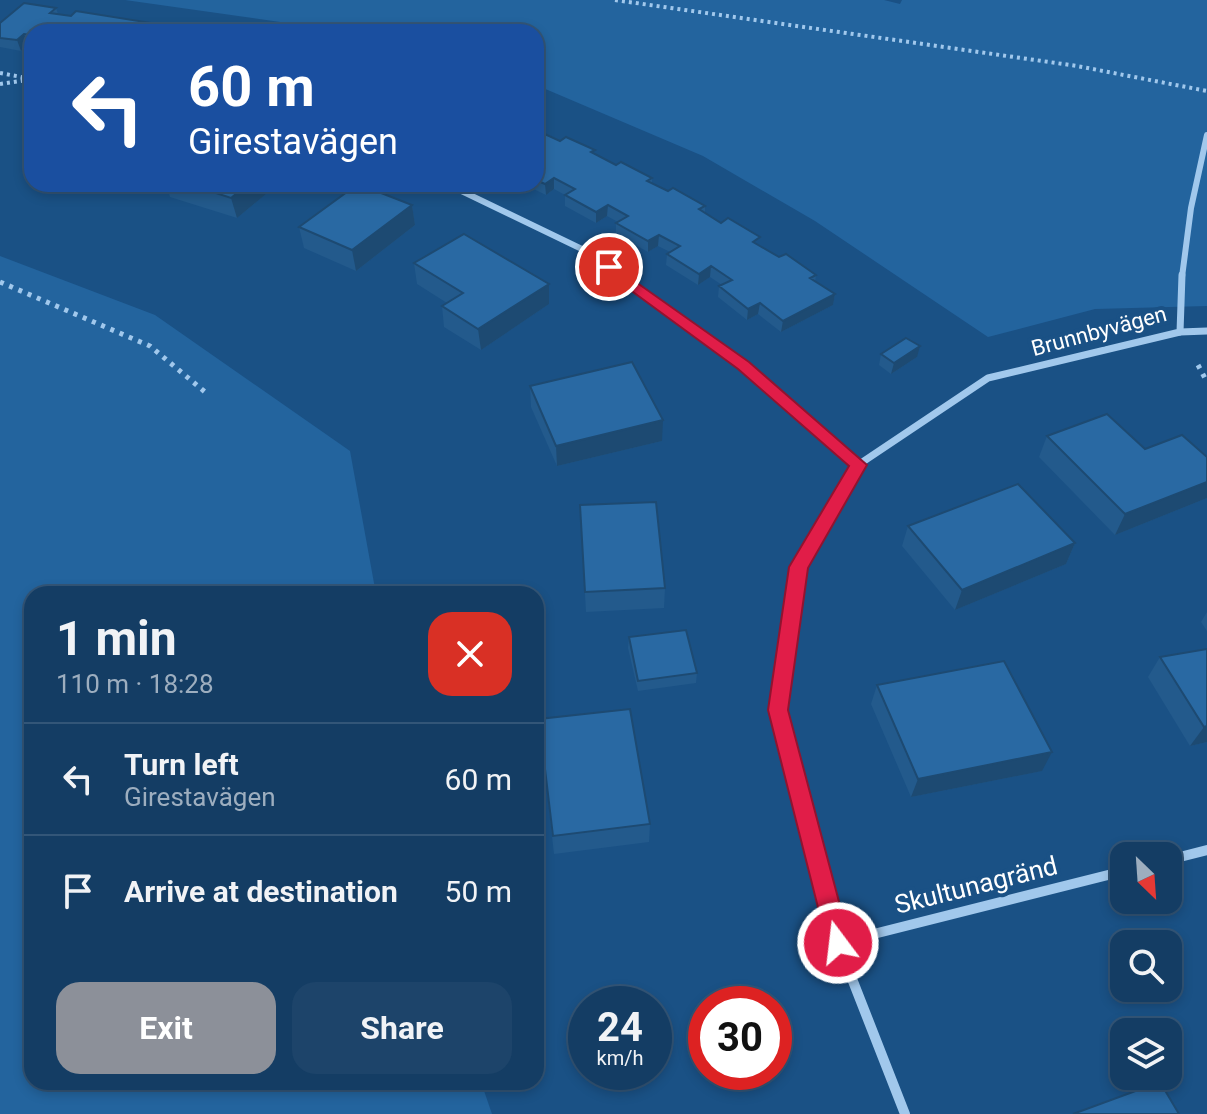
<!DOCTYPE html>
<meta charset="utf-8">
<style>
body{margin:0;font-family:Roboto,sans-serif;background:#1d446a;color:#f1f3f6;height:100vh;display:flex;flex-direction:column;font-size:30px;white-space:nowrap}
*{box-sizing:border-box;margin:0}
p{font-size:26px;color:#9daebf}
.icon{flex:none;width:44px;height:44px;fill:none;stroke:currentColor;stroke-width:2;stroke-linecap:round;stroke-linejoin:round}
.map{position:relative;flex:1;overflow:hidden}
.panel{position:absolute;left:24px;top:586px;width:520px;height:504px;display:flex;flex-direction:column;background:#143d64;border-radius:24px;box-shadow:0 4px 12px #0003,0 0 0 2px #335678}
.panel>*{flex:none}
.hud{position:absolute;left:24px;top:24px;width:520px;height:168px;border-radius:24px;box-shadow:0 4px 12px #0003,0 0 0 2px #335678;background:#1a4fa0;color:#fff;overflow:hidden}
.needle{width:52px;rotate:155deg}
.controls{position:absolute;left:1110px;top:842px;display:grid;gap:16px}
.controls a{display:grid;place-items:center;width:72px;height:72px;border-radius:16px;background:#143d64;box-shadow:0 4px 12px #0003,0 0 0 2px #335678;font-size:40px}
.speed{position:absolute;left:568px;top:986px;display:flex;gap:16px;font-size:40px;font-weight:700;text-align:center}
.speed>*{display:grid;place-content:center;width:104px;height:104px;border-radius:50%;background:#143d64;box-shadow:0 4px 12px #0003,0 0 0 2px #335678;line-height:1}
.speed small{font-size:20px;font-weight:400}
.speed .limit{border:12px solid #d22;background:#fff;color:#111}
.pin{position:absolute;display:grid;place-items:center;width:68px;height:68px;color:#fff;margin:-34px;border:4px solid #fff;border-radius:50%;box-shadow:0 2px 8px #0007}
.me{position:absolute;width:88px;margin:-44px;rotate:345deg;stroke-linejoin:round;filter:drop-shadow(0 0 6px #0008)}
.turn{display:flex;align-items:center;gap:28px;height:168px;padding:0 32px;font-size:36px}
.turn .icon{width:104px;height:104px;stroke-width:2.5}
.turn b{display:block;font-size:56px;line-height:68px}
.round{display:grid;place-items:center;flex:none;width:84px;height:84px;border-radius:24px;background:#1d446a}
.summary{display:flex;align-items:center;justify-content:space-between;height:136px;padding:0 32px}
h1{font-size:48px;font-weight:700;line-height:60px}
.cta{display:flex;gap:16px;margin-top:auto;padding:16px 32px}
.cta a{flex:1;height:92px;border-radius:24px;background:#8c9099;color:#fff;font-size:32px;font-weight:700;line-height:92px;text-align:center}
.cta a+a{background:#1d446a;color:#f1f3f6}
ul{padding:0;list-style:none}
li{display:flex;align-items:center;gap:24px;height:112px;padding:0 32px;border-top:2px solid #335678}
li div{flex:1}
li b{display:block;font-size:30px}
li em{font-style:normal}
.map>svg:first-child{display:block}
</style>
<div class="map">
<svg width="1207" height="1114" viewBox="0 0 1207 1114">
<rect width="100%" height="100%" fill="#1a5185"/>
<!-- green -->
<g fill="#23649e">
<path d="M125,0H884L900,4L902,0H1207V306L1095,309L988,337L815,221L703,156L536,85V32H330L301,25Z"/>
<path d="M0,256L155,315L350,451L376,594H32V1082H481L492,1114H0Z"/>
</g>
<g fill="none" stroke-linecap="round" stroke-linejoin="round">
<!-- path-far1 -->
<g stroke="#a1c8ec" stroke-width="4" stroke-dasharray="3 4" stroke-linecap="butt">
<path d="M615,0L1077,66L1207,91"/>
<path d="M0,73L32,79"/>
<path d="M0,84L27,80"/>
</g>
<!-- path -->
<g stroke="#a1c8ec" stroke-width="5" stroke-dasharray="4 6" stroke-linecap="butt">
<path d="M0,282L150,346L205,392"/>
<path d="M1198,365L1207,382"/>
</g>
<!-- minor-far2 -->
<g stroke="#a1c8ec" stroke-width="6">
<path d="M447,184L586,251L621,277"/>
<path d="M1182,277L1191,208L1207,135"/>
</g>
<!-- minor-far1 -->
<g stroke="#a1c8ec" stroke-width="7">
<path d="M618,275L744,366L858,465L798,567L788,639"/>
<path d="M1180,332L1207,331"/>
<path d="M858,465L988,378L1180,332L1182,275"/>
</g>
<!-- minor -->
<g stroke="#a1c8ec" stroke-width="10">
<path d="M788,637L778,710L838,943L905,1114"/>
<path d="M1168,860L1207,850"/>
<path d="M838,943L1124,871"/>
</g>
</g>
<!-- wall -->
<g fill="#235a8c">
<path d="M56,8L58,14L164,25L32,32V45L28,44L21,51L0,47V23Z"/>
<path d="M536,125L540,131L616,165L652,178V184L705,206V213L779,257L816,275L815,282L835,294L833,305L781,332L758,314L747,320L718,297L719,286L722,285L710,277L698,285L666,265L667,254L670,252L658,246L648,252L616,234V223L618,222L607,216L596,223L565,206V195L554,189L546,195L523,184H536Z"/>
<path d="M166,184H278L237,218L170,197Z"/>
<path d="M412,205L415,225L356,271L304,248L299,227Z"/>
<path d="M414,263L549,304L481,350L444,327L442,306L447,303L417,284Z"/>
<path d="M881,354L917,357L891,374L879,365Z"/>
<path d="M530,386L662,441L557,466L531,407Z"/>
<path d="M1047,436L1207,457V498L1115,535L1039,457Z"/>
<path d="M580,505L665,588L664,608L586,612Z"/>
<path d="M908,526L1075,543L1066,564L955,610L902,546Z"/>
<path d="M1207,612V631L1201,622Z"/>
<path d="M629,637L697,673L696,683L638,691L628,648Z"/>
<path d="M1207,649V742L1190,746L1148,677L1160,657Z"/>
<path d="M877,685L1042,771L911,797L871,704Z"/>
<path d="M539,719L650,824L649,842L554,854Z"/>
</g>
<!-- shaded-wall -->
<g fill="#1d4a72">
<path d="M24,34L28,44L21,51L17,40Z"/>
<path d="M554,178V189L546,195L545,184Z"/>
<path d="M248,184H278L237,218L231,198Z"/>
<path d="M412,205L415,225L356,271L352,250Z"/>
<path d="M608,205L607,216L596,223V212Z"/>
<path d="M659,235L658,246L648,252V241Z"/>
<path d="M711,266L710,277L698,285L699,274Z"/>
<path d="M549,284V304L481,350L478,329Z"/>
<path d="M835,294L833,305L781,332L783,321Z"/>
<path d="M760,303L758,314L747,320L748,309Z"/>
<path d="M920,346L917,357L891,374L894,363Z"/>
<path d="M663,420L662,441L557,466L556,446Z"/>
<path d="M1207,482V498L1115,535L1125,514Z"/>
<path d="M1075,543L1066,564L955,610L962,590Z"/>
<path d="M1207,726V742L1190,746L1204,727Z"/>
<path d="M1052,752L1042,771L911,797L918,779Z"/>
</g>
<!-- building -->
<g fill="#2969a3" stroke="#1d4a72" stroke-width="2">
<path d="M24,3L56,8L50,13L71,16L76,11L164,25L160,28L188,32H32V35L24,34L17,40L0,38V23Z"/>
<path d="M536,130L560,141L566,137L595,150L591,152L616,165L621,162L652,178L647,181L668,191L673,188L705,206L699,209L721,223L728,218L760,237L753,242L779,257L786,254L816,275L810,278L835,294L783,321L760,303L748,309L719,286L732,280L711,266L699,274L667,254L680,246L659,235L648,241L616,223L628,216L608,205L596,212L565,195L575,189L554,178L545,184L536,180Z"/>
<path d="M188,184H248L231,198Z"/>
<path d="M358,184L412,205L352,250L299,227Z"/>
<path d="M464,234L549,284L478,329L442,306L463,293L414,263Z"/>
<path d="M906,338L920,346L894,363L881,354Z"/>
<path d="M632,362L663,420L556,446L530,386Z"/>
<path d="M1107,414L1145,449L1182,435L1207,457V482L1125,514L1047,436Z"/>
<path d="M1018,484L1075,543L962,590L908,526Z"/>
<path d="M656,502L665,588L585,592L580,505Z"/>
<path d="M686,630L697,673L638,681L629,637Z"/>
<path d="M1207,649V726L1204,727L1160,657Z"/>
<path d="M1004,661L1052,752L918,779L877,685Z"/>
<path d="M630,709L650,824L553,836L539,719Z"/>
<path d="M1160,1082L1179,1114H1073Z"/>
</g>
<!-- route -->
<path fill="#e11d48" stroke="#92132f" stroke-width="2" d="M609,263L749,362L867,465L808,568L788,710L850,943L847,951L838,954L830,951L827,943L768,710L789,567L849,466L738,369L603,270L601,267Z"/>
<g text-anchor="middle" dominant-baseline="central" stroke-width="8" stroke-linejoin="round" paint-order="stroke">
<!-- street labels -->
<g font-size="22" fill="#fff" stroke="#1a5185">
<text transform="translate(1099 331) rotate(-15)">Brunnbyvägen</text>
</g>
<!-- near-street labels -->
<g font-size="26" fill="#fff" stroke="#1a5185">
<text transform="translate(976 885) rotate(-14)">Skultunagränd</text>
</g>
</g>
</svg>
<div class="controls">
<a><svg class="needle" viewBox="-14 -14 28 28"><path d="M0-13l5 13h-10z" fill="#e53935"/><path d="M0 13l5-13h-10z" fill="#9daebf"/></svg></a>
<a><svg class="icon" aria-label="search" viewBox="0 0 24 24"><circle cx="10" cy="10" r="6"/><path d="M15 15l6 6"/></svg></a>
<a><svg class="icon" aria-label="layers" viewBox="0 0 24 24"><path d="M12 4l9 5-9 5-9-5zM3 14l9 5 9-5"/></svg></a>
</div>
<div class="speed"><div>24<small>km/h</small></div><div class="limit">30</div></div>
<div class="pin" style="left:609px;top:267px;background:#d93025"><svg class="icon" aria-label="arrive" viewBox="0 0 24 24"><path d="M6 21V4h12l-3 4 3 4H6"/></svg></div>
<svg class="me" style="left:838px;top:943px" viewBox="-20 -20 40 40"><circle r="17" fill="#e11d48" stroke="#fff" stroke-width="3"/><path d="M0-11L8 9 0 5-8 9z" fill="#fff"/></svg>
<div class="hud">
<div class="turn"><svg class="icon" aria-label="left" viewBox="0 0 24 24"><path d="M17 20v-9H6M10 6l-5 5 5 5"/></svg><div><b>60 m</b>Girestavägen</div></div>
</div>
<section class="panel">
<div class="summary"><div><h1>1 min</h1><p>110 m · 18:28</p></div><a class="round" style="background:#d93025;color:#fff"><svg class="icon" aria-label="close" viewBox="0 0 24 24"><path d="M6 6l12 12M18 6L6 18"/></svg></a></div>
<ul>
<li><svg class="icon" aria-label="left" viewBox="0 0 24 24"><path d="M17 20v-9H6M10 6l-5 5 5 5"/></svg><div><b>Turn left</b><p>Girestavägen</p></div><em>60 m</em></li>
<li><svg class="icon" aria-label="arrive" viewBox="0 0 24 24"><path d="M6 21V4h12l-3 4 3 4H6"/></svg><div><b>Arrive at destination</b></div><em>50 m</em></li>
</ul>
<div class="cta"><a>Exit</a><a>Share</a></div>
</section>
</div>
